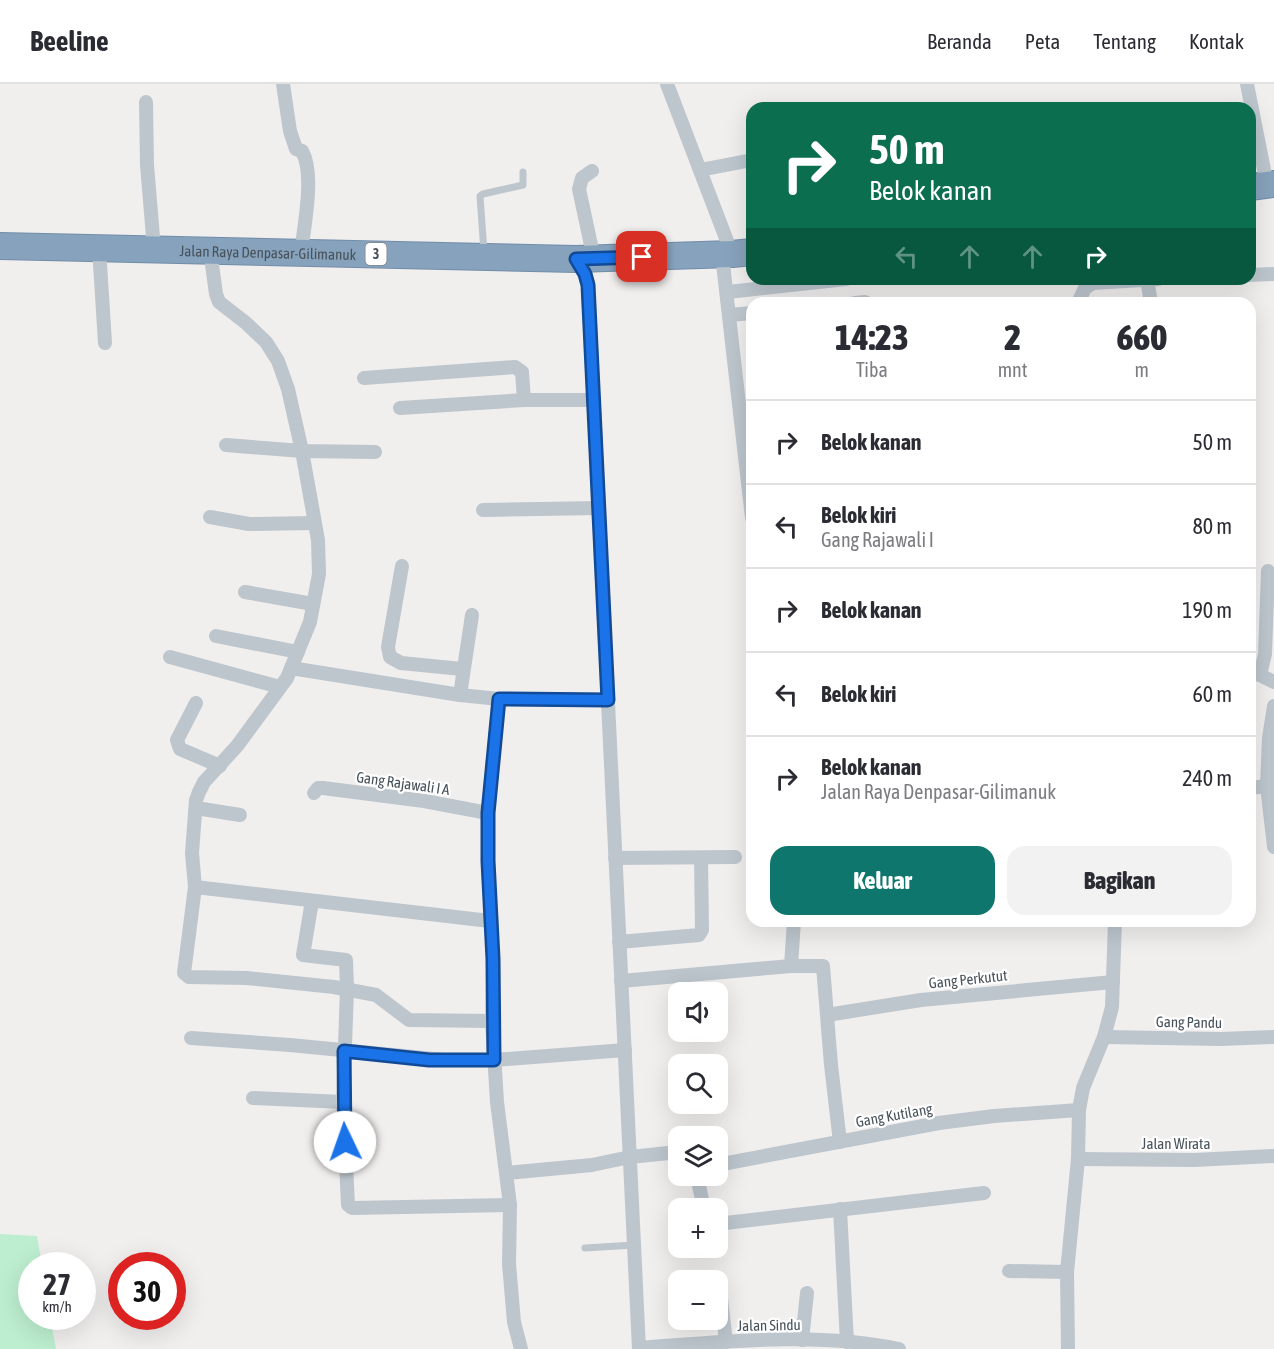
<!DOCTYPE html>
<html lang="id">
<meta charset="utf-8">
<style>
body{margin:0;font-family:"Asap Condensed",sans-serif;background:#f2f2f3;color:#2b2b33;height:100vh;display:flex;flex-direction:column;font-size:22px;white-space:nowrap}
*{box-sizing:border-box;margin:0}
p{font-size:20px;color:#7c7c81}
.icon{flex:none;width:33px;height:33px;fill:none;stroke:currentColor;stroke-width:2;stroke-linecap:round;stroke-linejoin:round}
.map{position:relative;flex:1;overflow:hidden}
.side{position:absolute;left:746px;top:213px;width:510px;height:630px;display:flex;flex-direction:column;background:#fff;border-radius:18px;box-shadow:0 6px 24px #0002}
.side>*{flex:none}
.banner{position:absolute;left:746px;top:18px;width:510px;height:183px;border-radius:18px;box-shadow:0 6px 24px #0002;background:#0b6e4f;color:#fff;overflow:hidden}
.tools{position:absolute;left:668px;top:898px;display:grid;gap:12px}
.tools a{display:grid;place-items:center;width:60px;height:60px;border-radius:12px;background:#fff;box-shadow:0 6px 24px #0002;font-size:30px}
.speed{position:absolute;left:18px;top:1168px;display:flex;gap:12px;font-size:30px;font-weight:700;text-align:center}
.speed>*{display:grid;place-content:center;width:78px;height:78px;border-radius:50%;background:#fff;box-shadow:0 6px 24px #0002;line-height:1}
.speed small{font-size:15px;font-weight:400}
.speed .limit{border:9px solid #d22;background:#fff;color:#111}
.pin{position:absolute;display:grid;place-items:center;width:51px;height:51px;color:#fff;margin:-26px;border-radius:12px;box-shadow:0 3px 9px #0006}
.me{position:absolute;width:66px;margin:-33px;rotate:357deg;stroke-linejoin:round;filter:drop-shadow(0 0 4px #0008)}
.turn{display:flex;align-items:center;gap:21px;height:126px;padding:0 24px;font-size:27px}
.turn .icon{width:78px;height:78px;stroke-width:2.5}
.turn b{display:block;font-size:42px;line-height:51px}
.lanes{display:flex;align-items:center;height:57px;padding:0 24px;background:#0003;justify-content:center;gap:30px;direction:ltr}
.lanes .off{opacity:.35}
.eta{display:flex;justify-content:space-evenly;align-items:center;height:102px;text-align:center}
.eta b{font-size:36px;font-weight:800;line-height:42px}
.button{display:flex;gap:12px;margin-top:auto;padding:12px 24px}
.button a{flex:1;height:69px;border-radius:18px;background:#0f766e;color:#fff;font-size:24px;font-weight:800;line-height:69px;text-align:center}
.button a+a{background:#f2f2f3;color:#2b2b33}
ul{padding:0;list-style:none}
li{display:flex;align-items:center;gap:18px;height:84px;padding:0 24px;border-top:2px solid #e1e1e2}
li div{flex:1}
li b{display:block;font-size:22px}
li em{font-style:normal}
header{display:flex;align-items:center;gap:36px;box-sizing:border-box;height:84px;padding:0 30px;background:#fff;border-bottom:2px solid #e1e1e2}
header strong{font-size:28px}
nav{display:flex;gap:33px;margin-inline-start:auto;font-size:21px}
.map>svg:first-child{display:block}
</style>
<header>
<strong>Beeline</strong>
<nav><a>Beranda</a><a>Peta</a><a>Tentang</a><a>Kontak</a></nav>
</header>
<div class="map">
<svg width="1274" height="1265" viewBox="0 0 1274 1265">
<rect width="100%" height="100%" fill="#f1eeee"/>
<!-- green -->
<path fill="#bdeecf" d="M0,1150L37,1152L42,1182H32V1233H50L56,1265H0Z"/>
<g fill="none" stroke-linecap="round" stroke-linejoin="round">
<defs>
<g id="highway">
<path d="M1250,103L1274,100"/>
<path id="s1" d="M0,162L576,175L732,170L752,168"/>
</g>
</defs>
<!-- highway casing -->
<use href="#highway" stroke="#728da8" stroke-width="28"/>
<!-- lane -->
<g stroke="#bdc6cd" stroke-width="7">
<path d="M484,168L480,112L483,110L523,101V88"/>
<path d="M585,1164L634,1161"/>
</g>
<!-- street -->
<g stroke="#bdc6cd" stroke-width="14">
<path d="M283,0L290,47L296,65L302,67C315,90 304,142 301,169"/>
<path d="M667,0L732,170"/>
<path d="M1247,0L1267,101"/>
<path d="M146,18L147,81L154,165"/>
<path d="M700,86L752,76"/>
<path d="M592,87L582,94L579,105L594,175"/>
<path d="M99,164L105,259"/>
<path d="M210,166L216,210L219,218L246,239L266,258L278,277L288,305L302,367L318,456L319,490L310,538L287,594L237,662L204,698L199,708L196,716L192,769L195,803L184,889L189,893L247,894L334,903L376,911L409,936L492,937"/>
<path d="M722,171L752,434"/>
<path d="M576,175L585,190L588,201L639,1265"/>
<path d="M1250,191L1274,190"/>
<path d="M1147,195L1151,219"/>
<path d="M728,208L846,195"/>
<path d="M855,219L865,218"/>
<path d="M1078,219L1085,204L1093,199L1158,195"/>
<path d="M730,231L752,229"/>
<path d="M364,294L515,283L522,288L524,316"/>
<path d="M400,324L524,316H592"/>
<path d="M226,361L302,367L375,368"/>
<path d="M483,426L599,424"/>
<path d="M210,433L249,440L314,439"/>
<path d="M402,482L388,563L390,573L401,579L462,585"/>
<path d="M245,508L313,520"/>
<path d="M216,552L298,568"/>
<path d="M170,573L280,603"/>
<path d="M291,584L460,611L499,615L608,616"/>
<path d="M1250,589L1260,591L1274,598"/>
<path d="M1260,591L1265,570L1268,487"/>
<path d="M460,611L472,531"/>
<path d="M499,615L488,729V777L493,875L492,937L497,1018L510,1121L509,1180L514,1238L521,1265"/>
<path d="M196,619L177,656L180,665L220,682"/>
<path d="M1274,622L1269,654L1267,702L1274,763"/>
<path d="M1250,704L1267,702"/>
<path d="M314,709L318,704H323L424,717L488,729"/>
<path d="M196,724L240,731"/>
<path d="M615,774L735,773"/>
<path d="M195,803L490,837"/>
<path d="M312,817L303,871L346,876L347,905L343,1018L348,1121L352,1124L510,1121"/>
<path d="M619,858L699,851L702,846L701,774"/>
<path d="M791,882L794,837"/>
<path d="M621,897L791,882H823L831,981L840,1058"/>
<path d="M827,931L921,916L1113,898"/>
<path d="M1104,953L1221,955L1274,953"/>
<path d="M191,954L290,961L444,976H494L625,966"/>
<path d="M253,1014L343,1018"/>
<path d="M1078,1075L1195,1076L1274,1072"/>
<path d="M717,1081L939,1039L994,1032L1079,1026"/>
<path d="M507,1089L592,1081L630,1073L678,1068"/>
<path d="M697,1092L704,1125"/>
<path d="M840,1125L847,1258"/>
<path d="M717,1140L984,1109"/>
<path d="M1009,1187L1067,1188"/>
<path d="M720,1206L726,1258"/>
<path d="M802,1256L807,1209"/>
<path d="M639,1264C724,1258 815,1247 899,1265"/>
<path d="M1068,1265L1067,1188L1078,1075L1079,1026L1083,1004L1104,953L1112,923L1115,837"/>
</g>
<!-- highway -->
<use href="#highway" stroke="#87a2bc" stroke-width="26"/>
</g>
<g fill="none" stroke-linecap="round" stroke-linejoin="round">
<defs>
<path id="route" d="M345,1058L344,967L429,976H494L493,875L488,777V729L499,615L608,616L588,201L585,190L576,175L642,173"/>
</defs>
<!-- route casing -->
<use href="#route" stroke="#114b97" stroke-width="15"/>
<!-- route -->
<use href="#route" stroke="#1a73e8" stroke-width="10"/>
</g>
<g text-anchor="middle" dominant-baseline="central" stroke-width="4.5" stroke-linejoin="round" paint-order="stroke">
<!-- shield labels -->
<rect fill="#fff" stroke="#7e868c" stroke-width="1.5" x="365.5" y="159" width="21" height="22" rx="4.5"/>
<g font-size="14" font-weight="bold" fill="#47525b">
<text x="376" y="170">3</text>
</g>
<!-- street labels -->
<g font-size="15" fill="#47525b" stroke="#fff">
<text stroke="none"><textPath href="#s1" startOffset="268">Jalan Raya Denpasar-Gilimanuk</textPath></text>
<text transform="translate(403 699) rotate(8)">Gang Rajawali I A</text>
<text transform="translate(968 895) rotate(-6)">Gang Perkutut</text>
<text transform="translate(1189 938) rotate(1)">Gang Pandu</text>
<text transform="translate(894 1031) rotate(-10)">Gang Kutilang</text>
<text x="1176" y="1059">Jalan Wirata</text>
<text transform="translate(769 1241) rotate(-1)">Jalan Sindu</text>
</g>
</g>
</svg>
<div class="tools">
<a><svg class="icon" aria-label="sound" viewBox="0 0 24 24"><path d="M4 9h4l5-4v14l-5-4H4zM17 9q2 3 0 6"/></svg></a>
<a><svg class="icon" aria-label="search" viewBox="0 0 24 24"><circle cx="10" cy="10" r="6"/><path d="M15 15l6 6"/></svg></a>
<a><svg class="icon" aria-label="layers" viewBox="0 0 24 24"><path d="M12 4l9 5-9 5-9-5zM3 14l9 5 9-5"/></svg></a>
<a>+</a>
<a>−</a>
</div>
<div class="speed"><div>27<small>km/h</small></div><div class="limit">30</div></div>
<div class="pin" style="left:642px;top:173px;background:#d93025"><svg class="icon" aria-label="arrive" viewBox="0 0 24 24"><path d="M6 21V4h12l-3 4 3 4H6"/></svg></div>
<svg class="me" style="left:345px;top:1058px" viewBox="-20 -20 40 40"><circle r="19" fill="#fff"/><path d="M0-13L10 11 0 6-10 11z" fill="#1a73e8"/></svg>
<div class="banner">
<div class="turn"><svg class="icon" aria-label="right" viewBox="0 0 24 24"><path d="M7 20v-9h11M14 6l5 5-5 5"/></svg><div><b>50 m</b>Belok kanan</div></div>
<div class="lanes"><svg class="icon off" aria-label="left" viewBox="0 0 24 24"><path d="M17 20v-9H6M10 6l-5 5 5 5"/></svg><svg class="icon off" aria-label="ahead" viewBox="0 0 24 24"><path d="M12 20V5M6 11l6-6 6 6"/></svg><svg class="icon off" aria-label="ahead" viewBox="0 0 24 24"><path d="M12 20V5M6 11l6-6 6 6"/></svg><svg class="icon" aria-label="right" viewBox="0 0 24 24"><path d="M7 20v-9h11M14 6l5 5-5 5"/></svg></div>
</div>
<section class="side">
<div class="eta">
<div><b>14:23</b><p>Tiba</p></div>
<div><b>2</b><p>mnt</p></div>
<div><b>660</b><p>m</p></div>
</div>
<ul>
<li><svg class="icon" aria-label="right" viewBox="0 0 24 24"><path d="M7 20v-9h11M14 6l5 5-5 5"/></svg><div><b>Belok kanan</b></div><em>50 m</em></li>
<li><svg class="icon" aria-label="left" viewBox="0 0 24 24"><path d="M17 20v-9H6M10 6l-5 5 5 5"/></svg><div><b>Belok kiri</b><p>Gang Rajawali I</p></div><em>80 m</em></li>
<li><svg class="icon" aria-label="right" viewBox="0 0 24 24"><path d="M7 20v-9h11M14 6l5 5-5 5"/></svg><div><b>Belok kanan</b></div><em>190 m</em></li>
<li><svg class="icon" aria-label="left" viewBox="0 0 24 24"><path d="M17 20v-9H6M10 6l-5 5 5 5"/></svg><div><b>Belok kiri</b></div><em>60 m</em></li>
<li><svg class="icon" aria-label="right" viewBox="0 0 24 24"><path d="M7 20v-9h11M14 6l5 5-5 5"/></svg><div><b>Belok kanan</b><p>Jalan Raya Denpasar-Gilimanuk</p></div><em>240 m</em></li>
</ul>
<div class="button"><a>Keluar</a><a>Bagikan</a></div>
</section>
</div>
